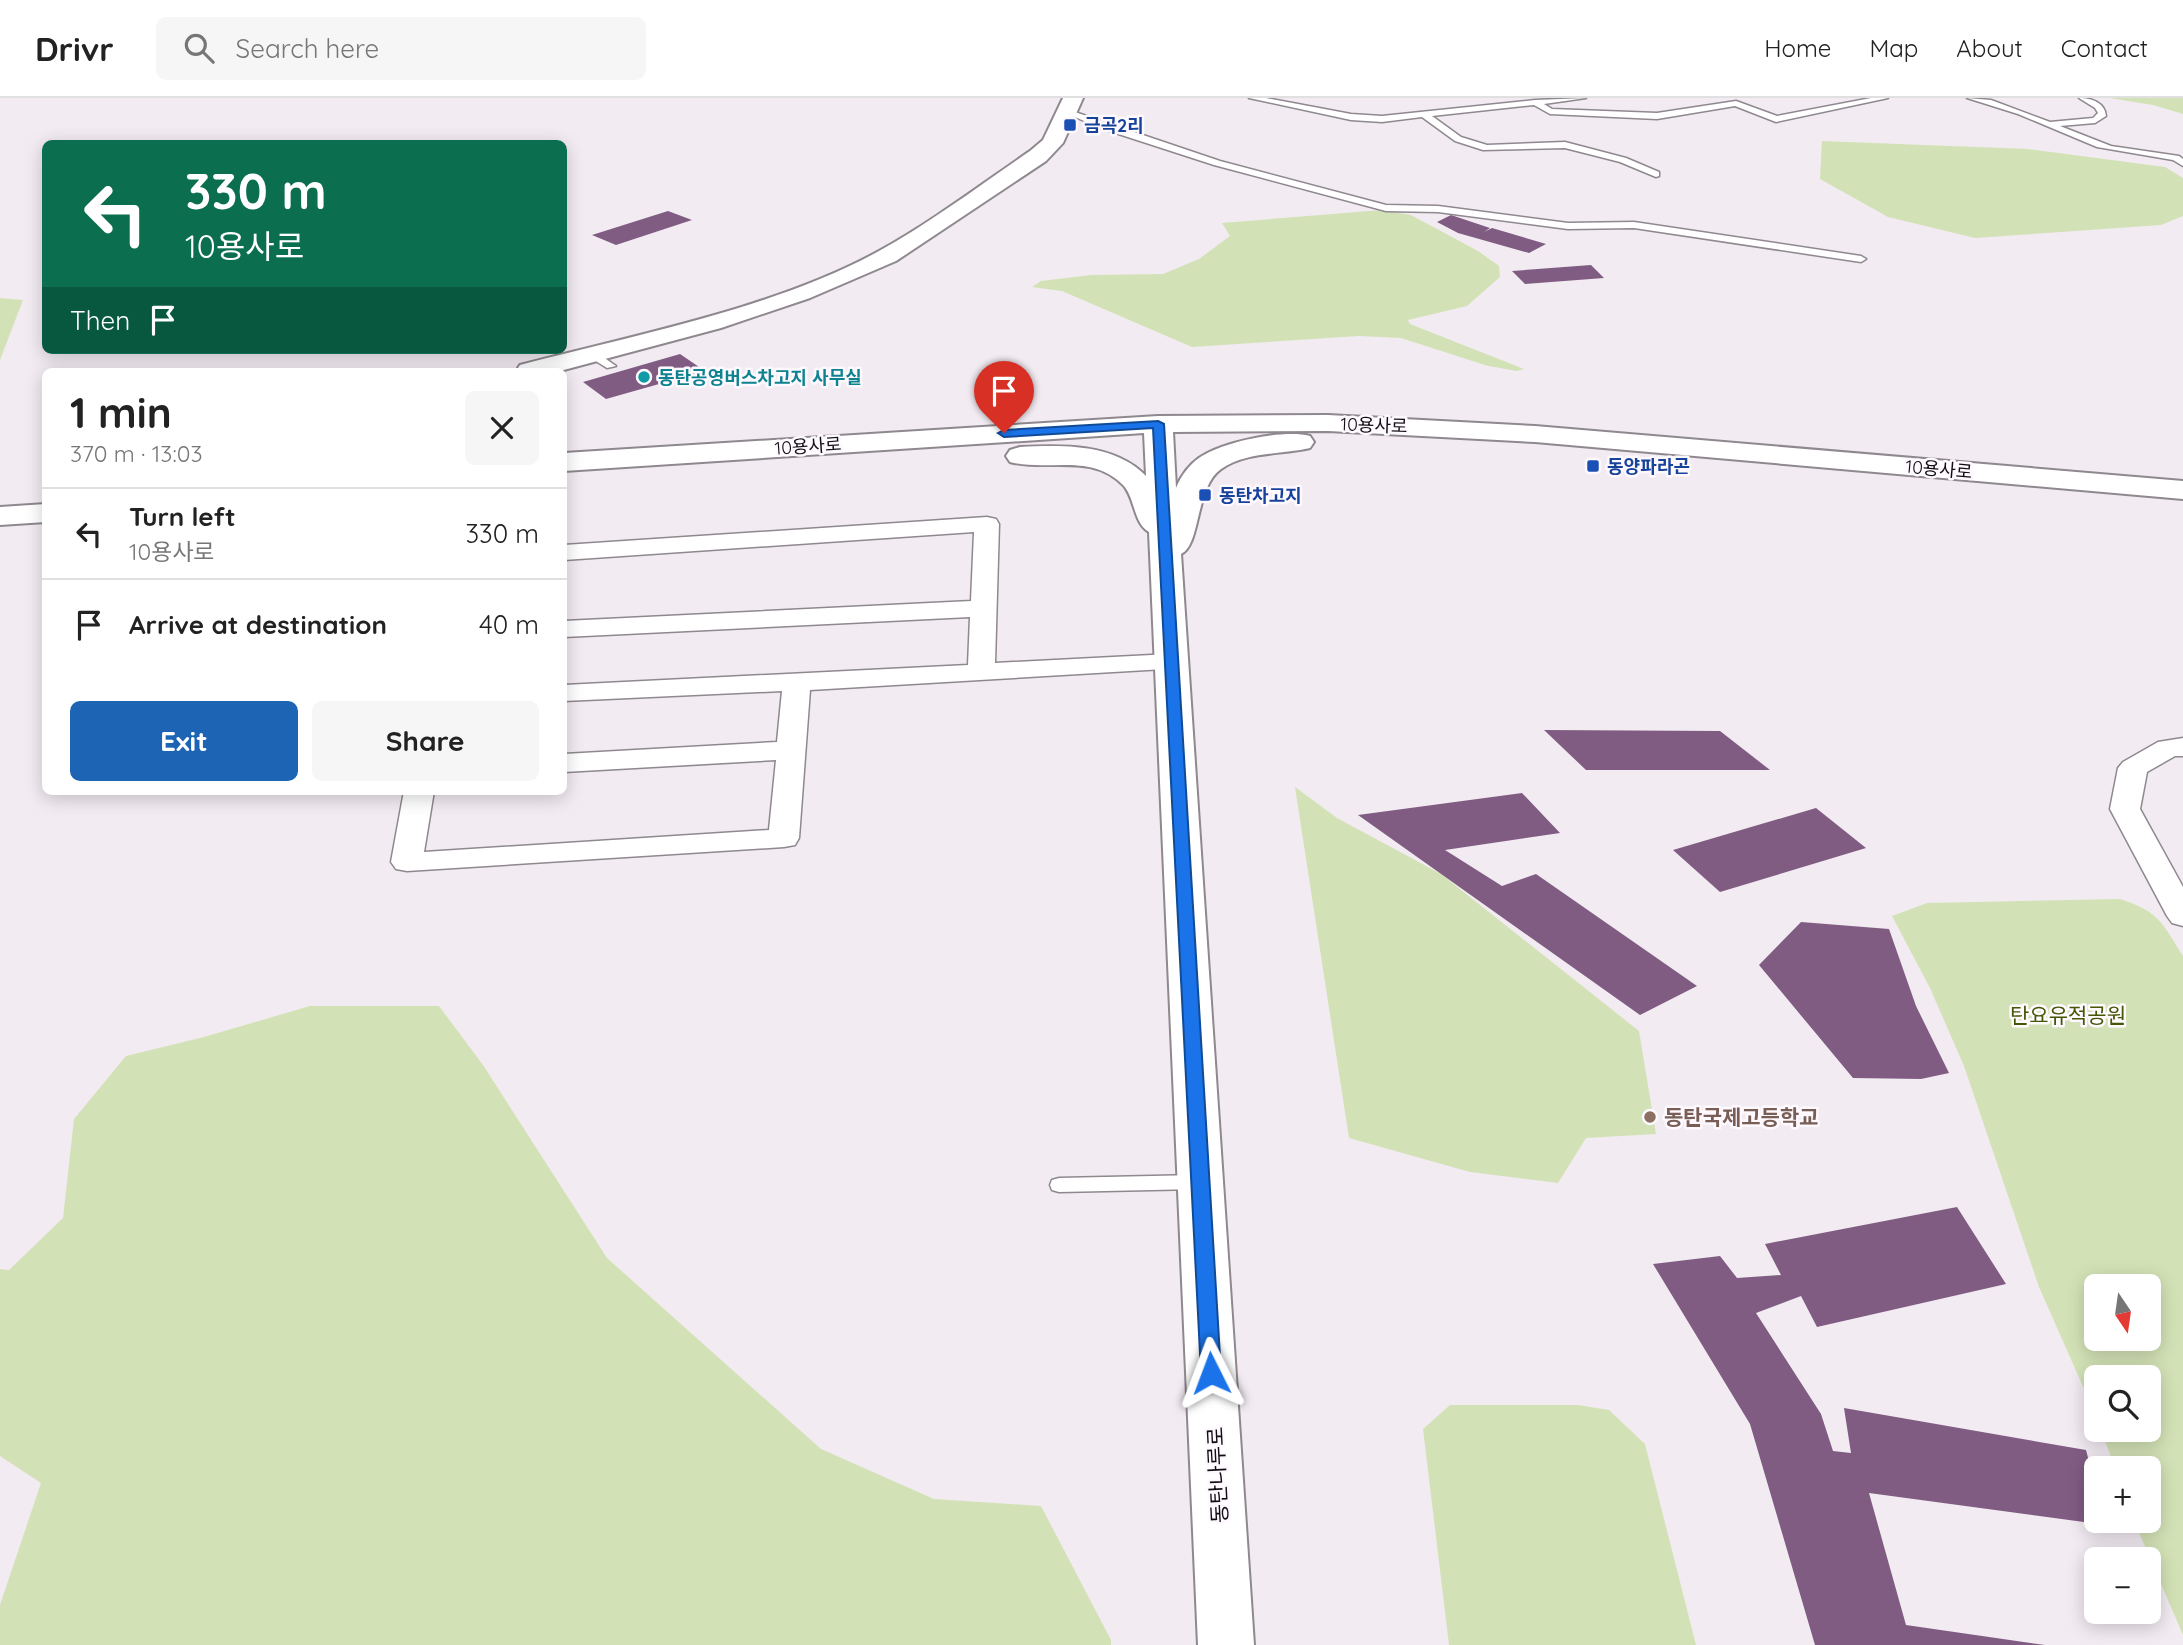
<!DOCTYPE html>
<meta charset="utf-8">
<style>
body{margin:0;font-family:Quicksand,"Noto Sans KR",sans-serif;background:#f6f6f6;color:#222;height:100vh;display:flex;flex-direction:column;font-size:26px;white-space:nowrap}
*{box-sizing:border-box;margin:0}
p{font-size:23px;color:#767676}
.icon{flex:none;width:38px;height:38px;fill:none;stroke:currentColor;stroke-width:2;stroke-linecap:round;stroke-linejoin:round}
.map{position:relative;flex:1;overflow:hidden}
.drawer{position:absolute;left:42px;top:270px;width:525px;height:427px;display:flex;flex-direction:column;background:#fff;border-radius:10px;box-shadow:0 4px 18px #0003}
.drawer>*{flex:none}
.banner{position:absolute;left:42px;top:42px;width:525px;height:214px;border-radius:10px;box-shadow:0 4px 18px #0003;background:#0b6e4f;color:#fff;overflow:hidden}
.needle{width:46px;rotate:167deg}
.fabs{position:absolute;left:2084px;top:1176px;display:grid;gap:14px}
.fabs a{display:grid;place-items:center;width:77px;height:77px;border-radius:10px;background:#fff;box-shadow:0 4px 18px #0003;font-size:35px}
.pin{position:absolute;display:grid;place-items:center;width:60px;height:60px;color:#fff;margin:-72px -30px;border-radius:50% 50% 50% 0;rotate:-45deg;box-shadow:0 0 7px #0007}
.pin .icon{rotate:45deg}
.me{position:absolute;width:77px;margin:-38px;rotate:357deg;stroke-linejoin:round;filter:drop-shadow(0 0 5px #0008)}
.turn{display:flex;align-items:center;gap:24px;height:147px;padding:0 28px;font-size:32px}
.turn .icon{width:91px;height:91px;stroke-width:2.5}
.turn b{display:block;font-size:49px;line-height:60px}
.then{display:flex;align-items:center;height:66px;padding:0 28px;background:#0003;gap:14px;font-size:26px}
.round{display:grid;place-items:center;flex:none;width:74px;height:74px;border-radius:10px;background:#f6f6f6}
.summary{display:flex;align-items:center;justify-content:space-between;height:119px;padding:0 28px}
h1{font-size:42px;font-weight:700;line-height:52px}
.action{display:flex;gap:14px;margin-top:auto;padding:14px 28px}
.action a{flex:1;height:80px;border-radius:10px;background:#1d64b4;color:#fff;font-size:28px;font-weight:700;line-height:80px;text-align:center}
.action a+a{background:#f6f6f6;color:#222}
ul{padding:0;list-style:none}
li{display:flex;align-items:center;gap:21px;height:91px;padding:0 28px;border-top:2px solid #e0e0e0}
li div{flex:1}
li b{display:block;font-size:26px}
li em{font-style:normal}
header{display:flex;align-items:center;gap:42px;box-sizing:border-box;height:98px;padding:0 35px;background:#fff;border-bottom:2px solid #e0e0e0}
header strong{font-size:33px}
nav{display:flex;gap:38px;margin-inline-start:auto;font-size:24px}
.search{width:490px;height:63px;background:#f6f6f6;display:flex;align-items:center;gap:18px;box-sizing:border-box;padding:0 24px;border-radius:10px;color:#767676;font-size:26px}
.map>svg:first-child{display:block}
</style>
<header>
<strong>Drivr</strong>
<div class="search"><svg class="icon" aria-label="search" viewBox="0 0 24 24"><circle cx="10" cy="10" r="6"/><path d="M15 15l6 6"/></svg>Search here</div>
<nav><a>Home</a><a>Map</a><a>About</a><a>Contact</a></nav>
</header>
<div class="map">
<svg width="2183" height="1547" viewBox="0 0 2183 1547">
<rect width="100%" height="100%" fill="#f2ebf2"/>
<!-- green -->
<g fill="#d3e2b6" fill-rule="evenodd">
<path d="M2109,0H2183V16L2153,7Z"/>
<path d="M1822,43L2028,51L2165,69L2183,80V118L2161,127L1975,140L1888,119L1820,81Z"/>
<path d="M1382,112L1411,117L1478,153L1499,168L1500,179L1467,208L1408,222L1410,226L1524,271L1517,273L1488,268L1401,240L1359,238L1192,249L1062,193L1032,189L1041,183L1091,177L1163,176L1199,161L1230,138L1222,125Z"/>
<path d="M0,200L23,202L0,262Z"/>
<path d="M1295,689L1337,720L1441,776L1639,933L1656,1036L1586,1040L1558,1085L1470,1074L1349,1040Z"/>
<path d="M2120,801C2160,814 2162,825 2183,858V1537L2134,1423H2149V1370H2115L2101,1332H2149V1279H2096V1318L2039,1189L1964,968L1930,890L1892,818L1927,805ZM2149,1188V1241H2096V1188Z"/>
<path d="M310,908H439L483,967L607,1160L821,1351L934,1401L1041,1408L1111,1542V1547H0V1507L41,1385L0,1358V1171L9,1172L63,1120L74,1021L126,958L204,939Z"/>
<path d="M1450,1307H1578L1609,1312L1645,1346L1696,1547H1449L1423,1331Z"/>
</g>
<!-- building -->
<g fill="#805c83">
<path d="M668,113L692,122L616,147L592,137Z"/>
<path d="M1451,117L1490,130L1484,134L1492,130L1546,146L1529,155L1458,135L1437,124Z"/>
<path d="M1591,167L1604,180L1525,186L1512,173Z"/>
<path d="M680,256L705,273L606,301L583,284Z"/>
<path d="M1544,632L1720,633L1770,672H1586Z"/>
<path d="M1522,695L1560,735L1445,752L1502,788L1536,776L1697,888L1640,917L1358,717Z"/>
<path d="M1816,710L1866,750L1720,794L1673,752Z"/>
<path d="M1801,824L1889,831L1916,908L1949,975L1921,981L1853,980L1759,867Z"/>
<path d="M1957,1109L2006,1186L1817,1229L1801,1198L1756,1215L1821,1316L1833,1353L1851,1355L1844,1310L2086,1352L2096,1390V1423H2105L2106,1427L1869,1395L1906,1527L2045,1547H1815L1750,1326L1653,1166L1720,1158L1737,1180L1781,1177L1765,1146Z"/>
</g>
<g fill="none" stroke-linecap="round" stroke-linejoin="round">
<defs>
<g id="lane">
<path d="M1249,0H1266L1351,16L1382,18L1535,2L1586,0L1544,6L1552,11L1657,15L1736,3L1777,18L1871,0H1888L1776,24L1735,8L1657,21L1550,16L1534,7L1432,18L1461,39L1487,47L1565,44L1626,60L1659,74V78L1656,79L1620,64L1565,50L1483,52L1455,43L1422,19L1382,24L1351,22Z"/>
<path d="M1967,0L1991,2L2050,24L2093,20L2098,15L2095,10L2079,0C2092,0 2105,5 2106,18L2095,25L2060,28L2111,48L2179,58L2183,61V68L2173,62L2097,49L2018,16Z"/>
<path d="M1066,11L1220,63L1386,107L1438,108L1568,125L1634,124L1861,158L1866,161L1861,164L1634,130L1568,131L1438,114L1386,113L1214,67L1100,30L1066,15Z"/>
<path d="M588,254H596L616,268L607,270L588,258Z"/>
<path d="M1198,1077L1205,1079L1207,1084L1205,1089L1198,1091L1059,1094L1052,1092L1050,1087L1052,1082L1059,1080Z"/>
</g>
<g id="street">
<path d="M987,419L996,421L999,426L995,565L1171,556L1181,558L1185,564L1181,570L810,592L799,740L795,747L784,749L407,773L396,771L391,764L404,693H434L424,754L769,732L776,662L564,674V656L777,644L782,593L564,603V587L968,567L970,519L564,539V523L971,503L974,434L564,462V447Z"/>
<path d="M2183,640V658H2175L2147,674L2140,711L2183,789V828L2172,825L2167,818L2110,711L2118,670L2123,664L2158,644Z"/>
</g>
<g id="secondary">
<path d="M1063,0H1083L1063,45L1046,63L896,163L810,200L721,230L560,273H516L520,267C634,237 776,210 879,153C930,125 982,86 1030,53L1043,42Z"/>
<path d="M1328,317L1535,328L2183,383V401L1535,344L1328,333L1173,334L1176,390C1181,378 1189,367 1199,360C1222,344 1283,331 1310,338L1314,344L1310,350C1281,357 1247,353 1221,371C1195,389 1201,447 1181,456L1254,1547H1198L1149,434C1134,426 1135,401 1124,388C1092,354 1048,374 1010,364L1006,358L1010,352L1020,349C1062,347 1114,345 1146,378L1144,335L564,373V355L1158,318Z"/>
<path d="M46,406V424L0,427V409Z"/>
</g>
</defs>
<!-- lane casing -->
<use href="#lane" stroke="#8f888f" stroke-width="3"/>
<!-- street casing -->
<use href="#street" stroke="#8f888f" stroke-width="3"/>
<!-- secondary casing -->
<use href="#secondary" stroke="#8f888f" stroke-width="4"/>
<!-- lane -->
<use href="#lane" fill="#fff" fill-rule="evenodd"/>
<!-- street -->
<use href="#street" fill="#fff" fill-rule="evenodd"/>
<!-- secondary -->
<use href="#secondary" fill="#fff" fill-rule="evenodd"/>
</g>
<!-- route -->
<path fill="#1a73e8" stroke="#114b97" stroke-width="2" d="M1158,323L1164,326L1221,1275L1218,1280L1211,1283L1204,1280L1201,1275L1153,330L1004,339L998,335L1004,332Z"/>
<!-- markers -->
<g fill="#1a4fb4" stroke="#fef8ff" stroke-width="2.5">
<rect x="1063" y="20" width="14" height="14" rx="3.5"/>
<rect x="1586" y="361" width="14" height="14" rx="3.5"/>
<rect x="1198" y="390" width="14" height="14" rx="3.5"/>
</g>
<circle fill="#0f9aa8" stroke="#fef8ff" stroke-width="2.5" cx="644" cy="279" r="7"/>
<circle fill="#8d6e63" stroke="#fef8ff" stroke-width="2.5" cx="1650" cy="1019" r="7"/>
<g text-anchor="middle" dominant-baseline="central" stroke-width="5" stroke-linejoin="round" paint-order="stroke">
<!-- far-transit labels -->
<g font-size="18" font-weight="bold" fill="#164399" stroke="#fef8ff" text-anchor="start">
<text x="1084" y="27">금곡2리</text>
<text x="1607" y="368">동양파라곤</text>
<text x="1219" y="397">동탄차고지</text>
</g>
<!-- far-culture labels -->
<g font-size="18" font-weight="bold" fill="#0d838f" stroke="#fef8ff" text-anchor="start">
<text x="658" y="279">동탄공영버스차고지 사무실</text>
</g>
<!-- far-street labels -->
<g font-size="18" fill="#100e11" stroke="#fef8ff">
<text transform="translate(1374 327) rotate(2)">10용사로</text>
<text transform="translate(808 348) rotate(-4)">10용사로</text>
<text transform="translate(1939 371) rotate(5)">10용사로</text>
</g>
<!-- park labels -->
<g font-size="21" fill="#445702" stroke="#fef8ff">
<text x="2068" y="917">탄요유적공원</text>
</g>
<!-- education labels -->
<g font-size="21" font-weight="bold" fill="#785e54" stroke="#fef8ff" text-anchor="start">
<text x="1664" y="1019">동탄국제고등학교</text>
</g>
<!-- street labels -->
<g font-size="21" fill="#100e11" stroke="#fef8ff">
<text transform="translate(1217 1377) rotate(-93)">동탄나루로</text>
</g>
</g>
</svg>
<div class="fabs">
<a><svg class="needle" viewBox="-14 -14 28 28"><path d="M0-13l5 13h-10z" fill="#e53935"/><path d="M0 13l5-13h-10z" fill="#767676"/></svg></a>
<a><svg class="icon" aria-label="search" viewBox="0 0 24 24"><circle cx="10" cy="10" r="6"/><path d="M15 15l6 6"/></svg></a>
<a>+</a>
<a>−</a>
</div>
<div class="pin" style="left:1004px;top:335px;background:#d93025"><svg class="icon" aria-label="arrive" viewBox="0 0 24 24"><path d="M6 21V4h12l-3 4 3 4H6"/></svg></div>
<svg class="me" style="left:1211px;top:1275px" viewBox="-20 -20 40 40"><path d="M0-17L14 15 0 8-14 15z" fill="#1a73e8" stroke="#fff" stroke-width="4"/></svg>
<div class="banner">
<div class="turn"><svg class="icon" aria-label="left" viewBox="0 0 24 24"><path d="M17 20v-9H6M10 6l-5 5 5 5"/></svg><div><b>330 m</b>10용사로</div></div>
<div class="then">Then<svg class="icon" aria-label="arrive" viewBox="0 0 24 24"><path d="M6 21V4h12l-3 4 3 4H6"/></svg></div>
</div>
<section class="drawer">
<div class="summary"><div><h1>1 min</h1><p>370 m · 13:03</p></div><a class="round"><svg class="icon" aria-label="close" viewBox="0 0 24 24"><path d="M6 6l12 12M18 6L6 18"/></svg></a></div>
<ul>
<li><svg class="icon" aria-label="left" viewBox="0 0 24 24"><path d="M17 20v-9H6M10 6l-5 5 5 5"/></svg><div><b>Turn left</b><p>10용사로</p></div><em>330 m</em></li>
<li><svg class="icon" aria-label="arrive" viewBox="0 0 24 24"><path d="M6 21V4h12l-3 4 3 4H6"/></svg><div><b>Arrive at destination</b></div><em>40 m</em></li>
</ul>
<div class="action"><a>Exit</a><a>Share</a></div>
</section>
</div>
